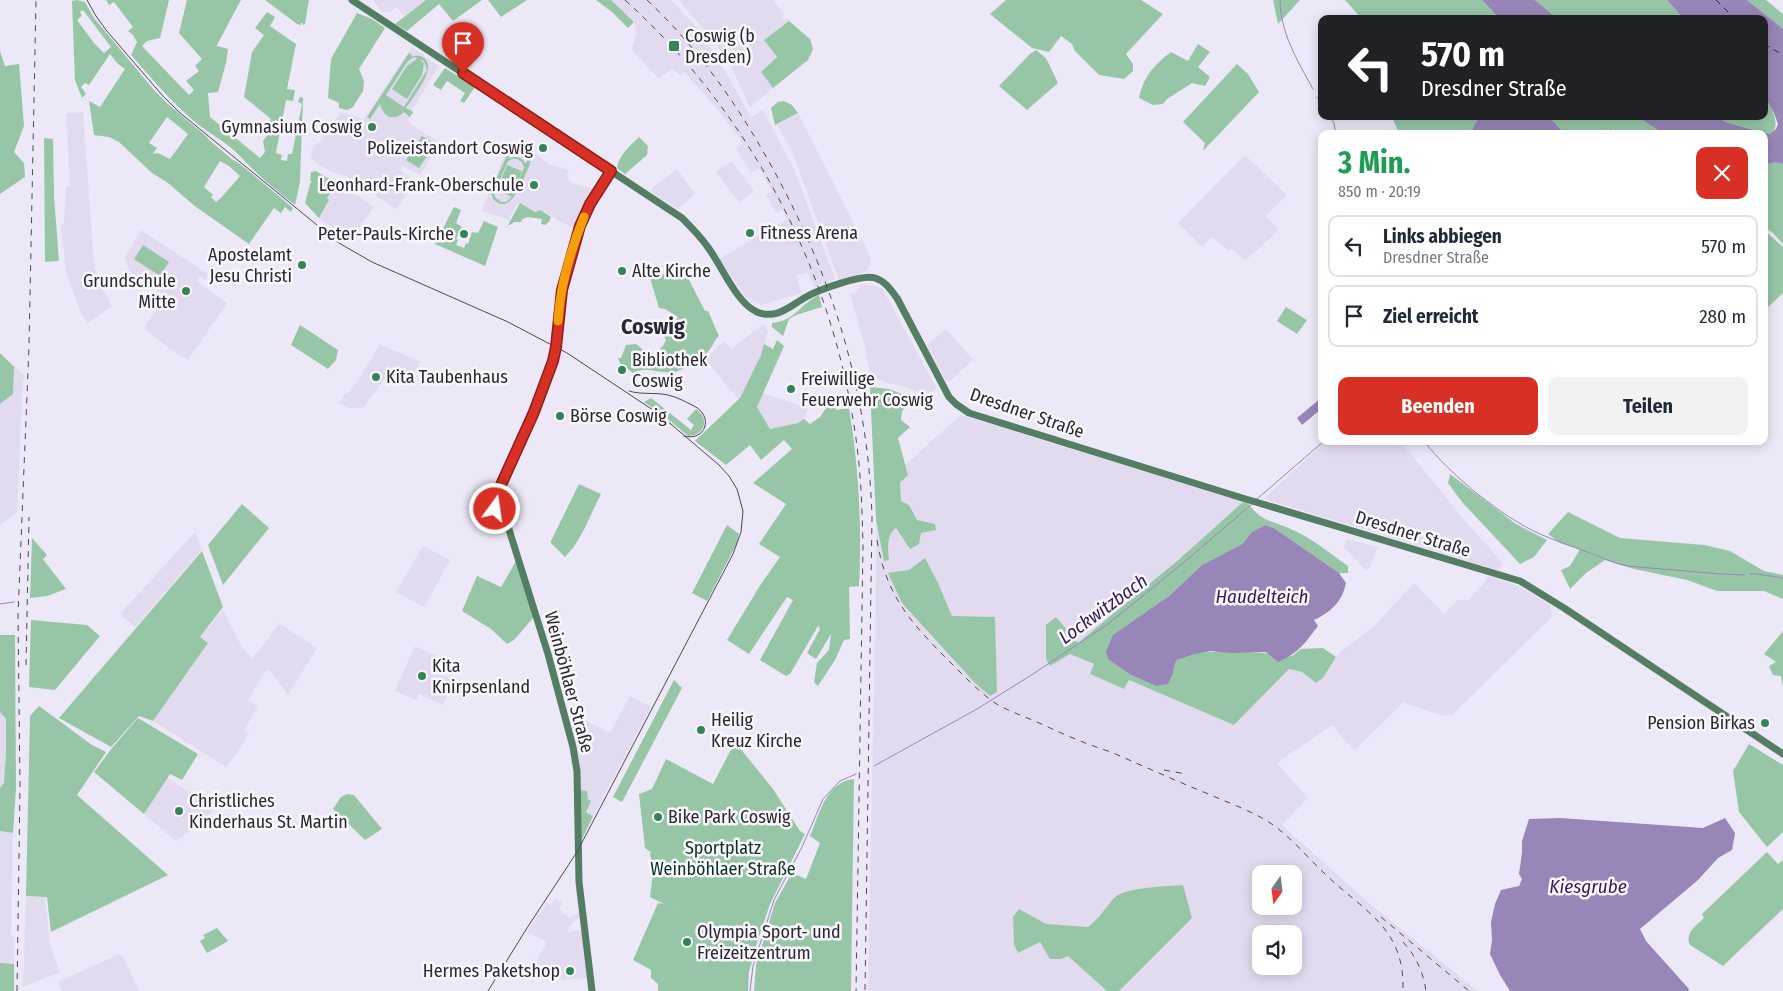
<!DOCTYPE html>
<html lang="de">
<meta charset="utf-8">
<style>
body{margin:0;font-family:"Fira Sans Condensed",sans-serif;background:#f2f2f3;color:#1f2937;height:100vh;display:flex;flex-direction:column;font-size:19px;white-space:nowrap}
*{box-sizing:border-box;margin:0}
p{font-size:16px;color:#747a83}
.icon{flex:none;width:28px;height:28px;fill:none;stroke:currentColor;stroke-width:2;stroke-linecap:round;stroke-linejoin:round}
.map{position:relative;flex:1;overflow:hidden}
.sheet{position:absolute;left:1318px;top:130px;width:450px;height:315px;display:flex;flex-direction:column;background:#fff;border-radius:10px;box-shadow:0 2px 12px #0003}
.sheet>*{flex:none}
.hud{position:absolute;left:1318px;top:15px;width:450px;height:105px;border-radius:10px;box-shadow:0 2px 12px #0003;background:#202124;color:#fff;overflow:hidden}
.needle{width:32px;rotate:194deg}
.tools{position:absolute;left:1252px;top:865px;display:grid;gap:10px}
.tools a{display:grid;place-items:center;width:50px;height:50px;border-radius:10px;background:#fff;box-shadow:0 2px 12px #0003;font-size:25px}
.pin{position:absolute;display:grid;place-items:center;width:42px;height:42px;color:#fff;margin:-51px -21px;border-radius:50% 50% 50% 0;rotate:-45deg;box-shadow:0 0 5px #0007}
.pin .icon{rotate:45deg}
.me{position:absolute;width:55px;margin:-28px;rotate:14deg;stroke-linejoin:round;filter:drop-shadow(0 0 4px #0008)}
.turn{display:flex;align-items:center;gap:18px;height:105px;padding:0 20px;font-size:22px}
.turn .icon{width:65px;height:65px;stroke-width:2.5}
.turn b{display:block;font-size:35px;line-height:42px}
.round{display:grid;place-items:center;flex:none;width:52px;height:52px;border-radius:10px;background:#f2f2f3}
.head{display:flex;align-items:center;justify-content:space-between;height:85px;padding:0 20px}
h1{font-size:30px;font-weight:700;line-height:38px;color:#1e9e55}
.button{display:flex;gap:10px;margin-top:auto;padding:10px 20px}
.button a{flex:1;height:58px;border-radius:10px;background:#d93025;color:#fff;font-size:20px;font-weight:700;line-height:58px;text-align:center}
.button a+a{background:#f2f2f3;color:#1f2937}
ul{padding:0;list-style:none}
li{display:flex;align-items:center;gap:15px;height:62px;margin:0 10px 8px;padding:0 10px;border:2px solid #e0e1e3;border-radius:10px}
li div{flex:1}
li b{display:block;font-size:19px}
li em{font-style:normal}
.map>svg:first-child{display:block}
</style>
<div class="map">
<svg width="1783" height="991" viewBox="0 0 1783 991">
<rect width="100%" height="100%" fill="#ede8f7"/>
<!-- built -->
<g fill="#e2dbf0" fill-rule="evenodd">
<path d="M373,0H426L404,16L397,7L389,12H382Z"/>
<path d="M611,0H671L699,30L726,73L751,117L763,110L795,171L835,279L814,287L807,272L796,276L802,293L761,305L746,297L719,259L787,219L782,210L776,213L766,195L772,191L759,168L751,173L736,149L743,143L718,110L684,72L680,75L672,68L659,79L632,50L636,32L634,22Z"/>
<path d="M679,0H774L773,1L784,14L782,17L785,20L788,18L789,21L764,40L777,57L761,72L773,88L750,108L731,66L718,47Z"/>
<path d="M412,47L439,66L412,110L413,112L409,119L410,124L440,143L420,175L403,166L400,171L415,182L396,209L344,175L331,172L316,163L312,158L311,152L314,146L320,142L341,112L364,119Z"/>
<path d="M83,112L94,265L101,287L112,306L88,323L81,313L66,272L61,225L64,224L66,187L70,186L66,113Z"/>
<path d="M798,113L870,256L871,262L867,271L839,280L801,176L791,149L777,125Z"/>
<path d="M511,140L525,146L549,164L569,170L567,174L569,181L574,184L596,189L584,204L576,230L540,210L535,212L518,203L508,220L483,211L482,209Z"/>
<path d="M1245,155L1287,195L1266,216L1279,230L1245,261L1232,249L1229,251L1212,237L1202,247L1178,223Z"/>
<path d="M732,161L754,192L739,202L716,172Z"/>
<path d="M677,169L695,194L678,209L651,192L653,187Z"/>
<path d="M335,185L343,186L374,207L350,240L319,218L329,200L327,198Z"/>
<path d="M141,230L208,274L205,280L199,276L196,281L227,303L188,360L171,350L144,328L165,295L129,271L125,257Z"/>
<path d="M865,284L882,288L936,387L935,390L929,393H922L895,384H891L870,376L865,346L850,294L859,291V285Z"/>
<path d="M764,323L768,331L761,355L740,398L738,399L705,359L724,341L731,349Z"/>
<path d="M946,329L973,360L950,381H946L927,345Z"/>
<path d="M380,344L421,362L407,382L398,376L385,378L363,408H349L339,403L346,393L348,394L356,384Z"/>
<path d="M0,353L25,376L23,381L17,513L0,525Z"/>
<path d="M763,393L808,408L804,419L798,423L770,429L757,407Z"/>
<path d="M961,415L1243,502L1071,654L1094,665L1090,674L1124,689L1129,680L1234,725L1289,669L1302,672L1316,683L1323,678L1339,653L1373,627L1414,583L1444,614L1458,600H1469L1489,576L1518,586L1550,605L1552,617L1452,715L1444,716L1410,705L1404,702L1354,751L1332,725L1277,763L1308,798L1282,825L1369,903L1478,991H868L875,630L877,492L930,442ZM1261,874H1294V906H1261ZM1261,934H1294V966H1261Z"/>
<path d="M1325,441H1400L1467,523L1503,563L1498,570L1264,499Z"/>
<path d="M195,532L202,549L135,627L120,614Z"/>
<path d="M1347,539L1378,547L1370,567L1366,571L1350,553L1344,549Z"/>
<path d="M423,546L450,560L424,607L396,592Z"/>
<path d="M223,610L242,647L252,658L267,641L279,623L317,648L288,695L269,670L264,673L248,700L258,706L244,730L249,733L235,756L226,767L153,721L208,643L200,637Z"/>
<path d="M415,646L438,657L430,671L454,680L443,705L419,694L416,700L395,691Z"/>
<path d="M630,696L651,707L593,816L586,812L588,799L579,790L571,727L577,716L610,733Z"/>
<path d="M0,712L6,719V752L4,783L0,788Z"/>
<path d="M167,778L215,808L196,827L176,841L144,814Z"/>
<path d="M0,831L13,833L11,935L14,938V964L0,963Z"/>
<path d="M26,896L45,897L50,945L60,972L23,987Z"/>
<path d="M555,898L562,903L559,910L570,918L579,911V919H576L573,922L567,932L582,930L588,978L561,980L520,971L523,966L532,964L535,959L537,960L547,942L527,932L547,903L551,905Z"/>
<path d="M119,954L123,957L139,991H62L58,982Z"/>
</g>
<!-- green -->
<g fill="#97c6a7" fill-rule="evenodd">
<path d="M77,0L85,2L94,18L154,90L168,104L207,137L209,140L233,160L240,164L293,208L291,212L285,207L281,213L274,208L249,244L196,207L168,183L152,173L119,142L109,137L94,135L89,101L100,107L125,69L118,64L110,54L89,85L85,83L81,87L86,94L82,98L75,80L72,1ZM83,10L111,47L104,53L94,43L77,20L82,16L80,12ZM167,117L188,134L170,159L158,153L153,154L157,148L149,143ZM220,161L229,166L240,176L221,198L216,202L211,197L213,195L204,187Z"/>
<path d="M106,0H169L160,38L147,41L142,46L189,95L194,90L186,81L199,71L195,66L202,59L179,33L187,0H241L217,45V47L218,46L228,49L226,63L218,92L208,93L210,117L260,158L265,152L263,141L271,130L267,124L271,119L244,97L252,52L264,35L255,28L267,12L275,17L270,26L296,44L287,89L295,90L293,101L286,100L276,153L282,155L281,160L287,161L288,154H292L302,104L298,102L300,97L303,98L300,182L295,205C276,190 256,174 241,157C224,139 204,132 186,114C166,96 149,75 131,55L137,42L133,35L128,31L133,27L114,2L109,5Z"/>
<path d="M265,0H309L305,24L303,25V23H301V25L297,24Z"/>
<path d="M426,0H482L453,21L439,4L407,31L395,24Z"/>
<path d="M488,0H527L501,17Z"/>
<path d="M596,0H611L634,22L628,28L612,12Z"/>
<path d="M1006,0H1141L1163,14L1126,54L1133,64V71L1124,79L1099,75L1075,51L1072,44L1061,36L1049,52L1032,48L990,14Z"/>
<path d="M1273,0H1300L1278,24Z"/>
<path d="M1345,0H1482L1500,19H1362Z"/>
<path d="M1535,0H1667L1684,19H1558Z"/>
<path d="M1747,0H1766L1783,14V29Z"/>
<path d="M357,13L372,19L385,28L359,69L364,81L363,91L353,107L347,110L339,108V103L328,98L331,59Z"/>
<path d="M789,21L810,39L813,49L808,60L773,88L761,72L777,57L764,40Z"/>
<path d="M1198,44L1210,52L1198,67L1210,77L1205,86L1192,83L1167,99L1163,104L1153,105L1139,98C1144,76 1153,66 1171,52L1188,61Z"/>
<path d="M1036,50L1046,58L1058,83L1027,110L999,86L1030,54Z"/>
<path d="M0,51L5,66L19,64L24,126L14,152L24,163L25,177L0,194Z"/>
<path d="M409,53L412,55L411,57C417,55 422,55 426,60C435,71 413,97 406,108L413,112L410,117L404,112C394,122 383,117 380,104L370,119L367,117ZM414,57L424,61L427,70L404,107L386,95L408,61Z"/>
<path d="M418,58L424,63L422,75L407,99L392,89L407,66Z"/>
<path d="M1237,64L1248,74L1259,92L1203,151L1205,143L1183,122Z"/>
<path d="M445,68L475,87L464,103L460,101L465,93L447,81L441,90L433,85Z"/>
<path d="M1764,95C1770,104 1783,127 1770,134L1728,123L1713,116H1764Z"/>
<path d="M784,101L792,105L798,113L775,125L771,108L778,102Z"/>
<path d="M1392,116H1480L1474,125L1471,134H1399Z"/>
<path d="M1548,116H1636L1664,134H1622L1613,129L1612,131L1617,134H1565Z"/>
<path d="M422,136L435,144L419,168L406,160Z"/>
<path d="M639,137L648,146L647,155L625,174L617,168C619,155 630,146 639,137Z"/>
<path d="M44,138L53,139L54,197L59,261L45,262Z"/>
<path d="M507,155L510,158C516,156 523,157 525,164L528,160L531,161C525,174 512,219 493,199L491,191ZM512,159H517L522,162L524,168L518,182L522,171L507,165L497,190L512,197L506,202H501L495,197L494,193L508,161Z"/>
<path d="M1776,162L1783,164V244L1772,232L1764,227V165Z"/>
<path d="M316,171L329,179L335,185L327,198L329,200L319,218L305,203L310,184L312,181H310L311,172Z"/>
<path d="M520,203L535,212L540,210L551,217L549,222L545,225L541,224L542,219L527,217L521,220L522,222H514L510,225H508Z"/>
<path d="M454,207L461,210L456,223L462,227L456,239L458,240L456,245L464,248L466,243L468,244L472,232L478,233L484,221L498,227L485,266L435,244Z"/>
<path d="M1764,230L1783,247V293L1764,311Z"/>
<path d="M143,245L169,262L160,276L134,259Z"/>
<path d="M684,270L705,311H708L719,336C714,340 714,344 710,349C702,360 688,368 675,372C660,375 648,365 633,373L620,363L618,358H621L626,345L636,344L652,357L663,346L666,340L664,336L678,317L665,309L659,308L650,278L651,275L656,276Z"/>
<path d="M819,295L822,307L796,315L789,319L783,336L772,327V323C795,321 800,304 819,295Z"/>
<path d="M1286,307L1307,320L1297,334L1277,321Z"/>
<path d="M300,325L338,350L336,360L328,369L291,345Z"/>
<path d="M777,340L784,346L757,407L770,429L798,423L804,419L810,424L820,417L832,399L834,402L836,410L849,408C859,467 862,527 859,586L849,587L850,639L844,640L835,660L818,686L814,682L817,663L829,650L831,634L816,659L807,653L820,629L818,626L790,674L786,676L760,660L793,600L787,597L749,654L727,640L761,584L780,557L759,544L786,504L753,483L792,449L784,440L761,460L750,445L726,465L695,441L740,398L761,355L764,344L773,349Z"/>
<path d="M0,353L14,367L13,394L0,404Z"/>
<path d="M870,387L889,389L915,399L902,411L901,420L910,427L898,438L908,475L900,483L901,501L909,505L917,520L935,524L936,530L921,533L919,544L910,549L896,528C886,535 888,549 889,560L884,561L876,520Z"/>
<path d="M651,398L691,430L694,425L687,419L696,409C710,418 705,436 688,436L662,414L644,402Z"/>
<path d="M1450,474L1516,524L1547,540L1534,557L1520,564L1462,502L1448,483Z"/>
<path d="M579,484L601,494C590,515 582,540 565,557L551,543V541Z"/>
<path d="M1243,502L1249,504C1260,522 1278,522 1295,531C1314,540 1331,554 1348,566V573H1339L1274,528L1265,525L1252,532L1242,544L1202,565L1169,596L1113,636L1106,651L1131,675L1156,686L1173,673C1174,670 1174,665 1175,662C1187,645 1272,653 1292,656L1301,649L1323,648L1336,657L1323,678L1316,683L1302,672L1289,669L1234,725L1129,680L1124,689L1090,674L1094,664L1070,654L1050,666L1046,659V625L1056,617L1078,643L1177,561Z"/>
<path d="M242,504L269,528L223,585L208,545Z"/>
<path d="M1568,512L1620,538L1704,545L1730,551L1764,571L1783,575V599L1764,591H1717L1687,580L1634,569L1605,560L1586,573L1570,589L1561,570L1570,566L1580,549L1560,543L1548,534Z"/>
<path d="M727,525L739,534L737,543L707,601L692,593Z"/>
<path d="M32,538L47,555L43,559L66,589L47,596L30,598Z"/>
<path d="M202,551L223,607L200,637L208,643L153,721L139,716L111,747L59,718Z"/>
<path d="M925,558L938,583L952,616L995,617L997,692L990,696L975,683L902,603L888,573L909,570Z"/>
<path d="M516,561L534,617L514,640L507,644L491,629L462,611L477,576L501,587Z"/>
<path d="M31,620L87,625L100,636L55,690L29,687Z"/>
<path d="M1783,631V687L1781,676L1773,675L1769,666L1776,662L1764,654Z"/>
<path d="M0,635H15L16,788L13,833L0,831V788L4,783L6,752V719L0,712Z"/>
<path d="M674,680L682,688L622,802L613,797Z"/>
<path d="M39,706L92,745L106,752L77,795L168,875L51,932L47,897L26,896L30,716Z"/>
<path d="M138,718L198,754L182,780L170,774L144,814L94,772L112,748Z"/>
<path d="M735,742L773,789L800,831L805,834L770,904L754,952L667,906L755,953L749,971L748,991H658V984L651,978V970L633,960L658,903L664,904L650,897L653,873L650,853H652L645,848L639,794L652,789L666,759L713,784Z"/>
<path d="M1749,744L1783,765V832L1767,847L1739,812L1733,771Z"/>
<path d="M854,779L851,991H754L756,965L775,903L792,873L806,879L820,843L810,836C820,813 826,782 854,779Z"/>
<path d="M579,790L587,791L588,799L591,801L586,812L593,816L580,844Z"/>
<path d="M347,794L354,795L382,829L365,840L333,809L341,797Z"/>
<path d="M1767,852L1778,864L1783,860V909L1723,966L1690,945C1684,933 1697,925 1704,918L1702,914Z"/>
<path d="M1183,885L1192,918L1119,991H1107L1068,956L1061,959H1050L1040,942L1018,953L1014,945L1013,917L1019,909L1046,924L1088,927C1099,919 1105,908 1114,898C1125,887 1168,886 1183,885Z"/>
<path d="M217,928L228,941L207,953L200,941L205,938L203,935Z"/>
<path d="M0,963L14,964V991H0Z"/>
</g>
<!-- water -->
<g fill="#9886b8">
<path d="M1482,0H1535L1558,19H1500Z"/>
<path d="M1667,0H1747L1783,29V164L1776,162L1764,165V134H1664L1636,116H1713L1728,123L1770,134L1776,129L1778,124L1774,113L1764,95V19H1684Z"/>
<path d="M1480,116H1548L1565,134H1471L1474,125Z"/>
<path d="M1321,398V409L1302,425L1297,418Z"/>
<path d="M1265,525L1274,528L1339,573L1346,583C1342,602 1331,612 1314,620L1318,626C1305,643 1299,653 1278,662L1266,652L1230,653L1211,651L1191,655L1177,660L1175,663L1173,673L1168,684L1156,686L1131,675L1108,659L1106,651L1113,635L1169,596L1202,565L1242,544L1252,532Z"/>
<path d="M1560,818L1703,828L1725,818L1735,833L1732,850L1718,858L1698,880L1640,929L1646,941L1689,989L1688,991H1510L1500,975L1490,954L1492,940L1491,922L1495,904L1501,890L1519,886L1522,879L1519,874L1522,853V841L1529,819Z"/>
</g>
<g fill="none" stroke-linecap="round" stroke-linejoin="round">
<!-- stream -->
<g stroke="#9886b8" stroke-width="1">
<path d="M1280,0C1280,32 1298,62 1313,89"/>
<path d="M1317,97L1321,103"/>
<path d="M1329,116L1334,123L1336,134"/>
<path d="M1424,441C1449,474 1502,517 1540,534C1556,541 1571,546 1587,552C1601,557 1613,563 1627,566L1722,574L1744,575"/>
<path d="M1257,499L1324,441"/>
<path d="M1750,574H1757L1783,578"/>
<path d="M0,604L14,602"/>
<path d="M874,766L977,709L1033,674L1108,624L1183,563L1252,504"/>
<path d="M750,991L753,966L774,900L802,847L823,799L840,781L856,774"/>
</g>
<!-- ferry -->
<g stroke="#351a56" stroke-width="1" stroke-dasharray="6 5" stroke-linecap="butt">
<path d="M1716,0L1735,19"/>
<path d="M1764,44L1783,55"/>
</g>
<!-- major -->
<g stroke="#537e63" stroke-width="7">
<path d="M352,0L682,218C691,227 700,236 707,246C721,264 736,303 757,312C777,320 790,306 806,297C818,290 862,274 875,278C885,281 891,290 897,298L949,397L956,404L969,413L1239,497L1520,581L1564,608L1783,754"/>
<circle cx="492" cy="502" r="7"/>
<path d="M496,496L533,414L553,361L562,290L580,227L591,204L611,171"/>
<path d="M497,507L506,520L548,654L573,747L577,771L579,882L592,991"/>
</g>
<!-- tram -->
<g stroke="#4c4a51" stroke-width="1">
<path d="M87,0L96,16L106,30L162,95L179,112L339,243L372,262L508,322L567,353L659,414L719,465L729,476L737,489L743,511L741,532L733,554L577,852L527,928L488,991"/>
<path d="M629,391C641,395 655,392 668,395C677,397 686,402 694,406C714,416 706,442 684,436"/>
</g>
<!-- rail -->
<g stroke="#4c4a51" stroke-width="1" stroke-dasharray="6 6" stroke-linecap="butt">
<path d="M625,0C749,112 831,267 855,432C861,470 862,507 863,545L856,991"/>
<path d="M647,0C696,46 735,101 768,160C831,272 868,388 872,517L865,991"/>
<path d="M877,540C886,596 911,623 950,662C964,676 978,691 995,703C1008,711 1023,716 1037,722C1061,733 1085,744 1111,752C1143,766 1174,780 1206,793C1224,801 1244,808 1262,818C1287,832 1304,854 1324,873C1364,912 1405,927 1403,991"/>
<path d="M26,665L29,517"/>
<path d="M1164,770L1186,774"/>
<path d="M1381,917L1469,991"/>
<path d="M1403,942C1416,956 1423,971 1426,991"/>
<path d="M17,991L20,788L18,614L29,346L36,0"/>
</g>
</g>
<g fill="none" stroke-linecap="round" stroke-linejoin="round">
<defs>
<path id="route" d="M463,73L611,171L590,204L580,226L562,290L556,347L553,361L534,412L496,496L498,499L499,504L495,509"/>
</defs>
<!-- route casing -->
<use href="#route" stroke="#8d1f18" stroke-width="12"/>
<!-- route -->
<use href="#route" stroke="#d93025" stroke-width="9"/>
<!-- slow -->
<path stroke="#f59e0b" stroke-width="9" d="M558,321C560,287 571,249 584,217"/>
</g>
<!-- markers -->
<g fill="#338557" stroke="#f9f7fd" stroke-width="2">
<rect x="668" y="40" width="12" height="12" rx="2.5"/>
<circle cx="372" cy="127" r="5"/>
<circle cx="543" cy="148" r="5"/>
<circle cx="534" cy="185" r="5"/>
<circle cx="750" cy="233" r="5"/>
<circle cx="464" cy="234" r="5"/>
<circle cx="302" cy="265" r="5"/>
<circle cx="622" cy="271" r="5"/>
<circle cx="186" cy="291" r="5"/>
<circle cx="622" cy="370" r="5"/>
<circle cx="376" cy="377" r="5"/>
<circle cx="791" cy="389" r="5"/>
<circle cx="560" cy="416" r="5"/>
<circle cx="422" cy="676" r="5"/>
<circle cx="1765" cy="723" r="5"/>
<circle cx="701" cy="730" r="5"/>
<circle cx="179" cy="811" r="5"/>
<circle cx="658" cy="817" r="5"/>
<circle cx="687" cy="942" r="5"/>
<circle cx="570" cy="971" r="5"/>
</g>
<g text-anchor="middle" dominant-baseline="central" stroke-width="5" stroke-linejoin="round" paint-order="stroke">
<!-- poi labels -->
<g font-size="18" fill="#2a292e" stroke="#f9f7fd" text-anchor="start">
<text x="685" y="36">Coswig (b<tspan x="685" dy="21">Dresden)</tspan></text>
<text x="362" y="127" text-anchor="end">Gymnasium Coswig</text>
<text x="533" y="148" text-anchor="end">Polizeistandort Coswig</text>
<text x="524" y="185" text-anchor="end">Leonhard-Frank-Oberschule</text>
<text x="760" y="233">Fitness Arena</text>
<text x="454" y="234" text-anchor="end">Peter-Pauls-Kirche</text>
<text x="292" y="255" text-anchor="end">Apostelamt<tspan x="292" dy="21">Jesu Christi</tspan></text>
<text x="632" y="271">Alte Kirche</text>
<text x="176" y="281" text-anchor="end">Grundschule<tspan x="176" dy="21">Mitte</tspan></text>
<text x="632" y="360">Bibliothek<tspan x="632" dy="21">Coswig</tspan></text>
<text x="386" y="377">Kita Taubenhaus</text>
<text x="801" y="379">Freiwillige<tspan x="801" dy="21">Feuerwehr Coswig</tspan></text>
<text x="570" y="416">Börse Coswig</text>
<text x="432" y="666">Kita<tspan x="432" dy="21">Knirpsenland</tspan></text>
<text x="711" y="720">Heilig<tspan x="711" dy="21">Kreuz Kirche</tspan></text>
<text x="1755" y="723" text-anchor="end">Pension Birkas</text>
<text x="189" y="801">Christliches<tspan x="189" dy="21">Kinderhaus St. Martin</tspan></text>
<text x="668" y="817">Bike Park Coswig</text>
<text x="697" y="932">Olympia Sport- und<tspan x="697" dy="21">Freizeitzentrum</tspan></text>
<text x="560" y="971" text-anchor="end">Hermes Paketshop</text>
</g>
<!-- street labels -->
<g font-size="18" fill="#2a292e" stroke="#f9f7fd">
<text transform="translate(1027 413) rotate(19)">Dresdner Straße</text>
<text transform="translate(1413 534) rotate(17)">Dresdner Straße</text>
<text transform="translate(569 682) rotate(75)">Weinböhlaer Straße</text>
</g>
<!-- park labels -->
<g font-size="18" fill="#08341d" stroke="#f9f7fd">
<text x="723" y="848">Sportplatz<tspan x="723" dy="21">Weinböhlaer Straße</tspan></text>
</g>
<!-- water labels -->
<g font-size="19" font-style="italic" fill="#351a56" stroke="#f9f7fd">
<text x="1262" y="596">Haudelteich</text>
<text transform="translate(1103 609) rotate(-36)">Lockwitzbach</text>
<text x="1588" y="886">Kiesgrube</text>
</g>
<!-- district labels -->
<g font-size="22" font-weight="bold" fill="#2c2833" stroke="#f9f7fd">
<text x="653" y="326">Coswig</text>
</g>
</g>
</svg>
<div class="tools">
<a><svg class="needle" viewBox="-14 -14 28 28"><path d="M0-13l5 13h-10z" fill="#e53935"/><path d="M0 13l5-13h-10z" fill="#747a83"/></svg></a>
<a><svg class="icon" aria-label="sound" viewBox="0 0 24 24"><path d="M4 9h4l5-4v14l-5-4H4zM17 9q2 3 0 6"/></svg></a>
</div>
<div class="pin" style="left:463px;top:73px;background:#d93025"><svg class="icon" aria-label="arrive" viewBox="0 0 24 24"><path d="M6 21V4h12l-3 4 3 4H6"/></svg></div>
<svg class="me" style="left:495px;top:509px" viewBox="-20 -20 40 40"><circle r="17" fill="#d93025" stroke="#fff" stroke-width="3"/><path d="M0-11L8 9 0 5-8 9z" fill="#fff"/></svg>
<div class="hud">
<div class="turn"><svg class="icon" aria-label="left" viewBox="0 0 24 24"><path d="M17 20v-9H6M10 6l-5 5 5 5"/></svg><div><b>570 m</b>Dresdner Straße</div></div>
</div>
<section class="sheet">
<div class="head"><div><h1>3 Min.</h1><p>850 m · 20:19</p></div><a class="round" style="background:#d93025;color:#fff"><svg class="icon" aria-label="close" viewBox="0 0 24 24"><path d="M6 6l12 12M18 6L6 18"/></svg></a></div>
<ul>
<li><svg class="icon" aria-label="left" viewBox="0 0 24 24"><path d="M17 20v-9H6M10 6l-5 5 5 5"/></svg><div><b>Links abbiegen</b><p>Dresdner Straße</p></div><em>570 m</em></li>
<li><svg class="icon" aria-label="arrive" viewBox="0 0 24 24"><path d="M6 21V4h12l-3 4 3 4H6"/></svg><div><b>Ziel erreicht</b></div><em>280 m</em></li>
</ul>
<div class="button"><a>Beenden</a><a>Teilen</a></div>
</section>
</div>
